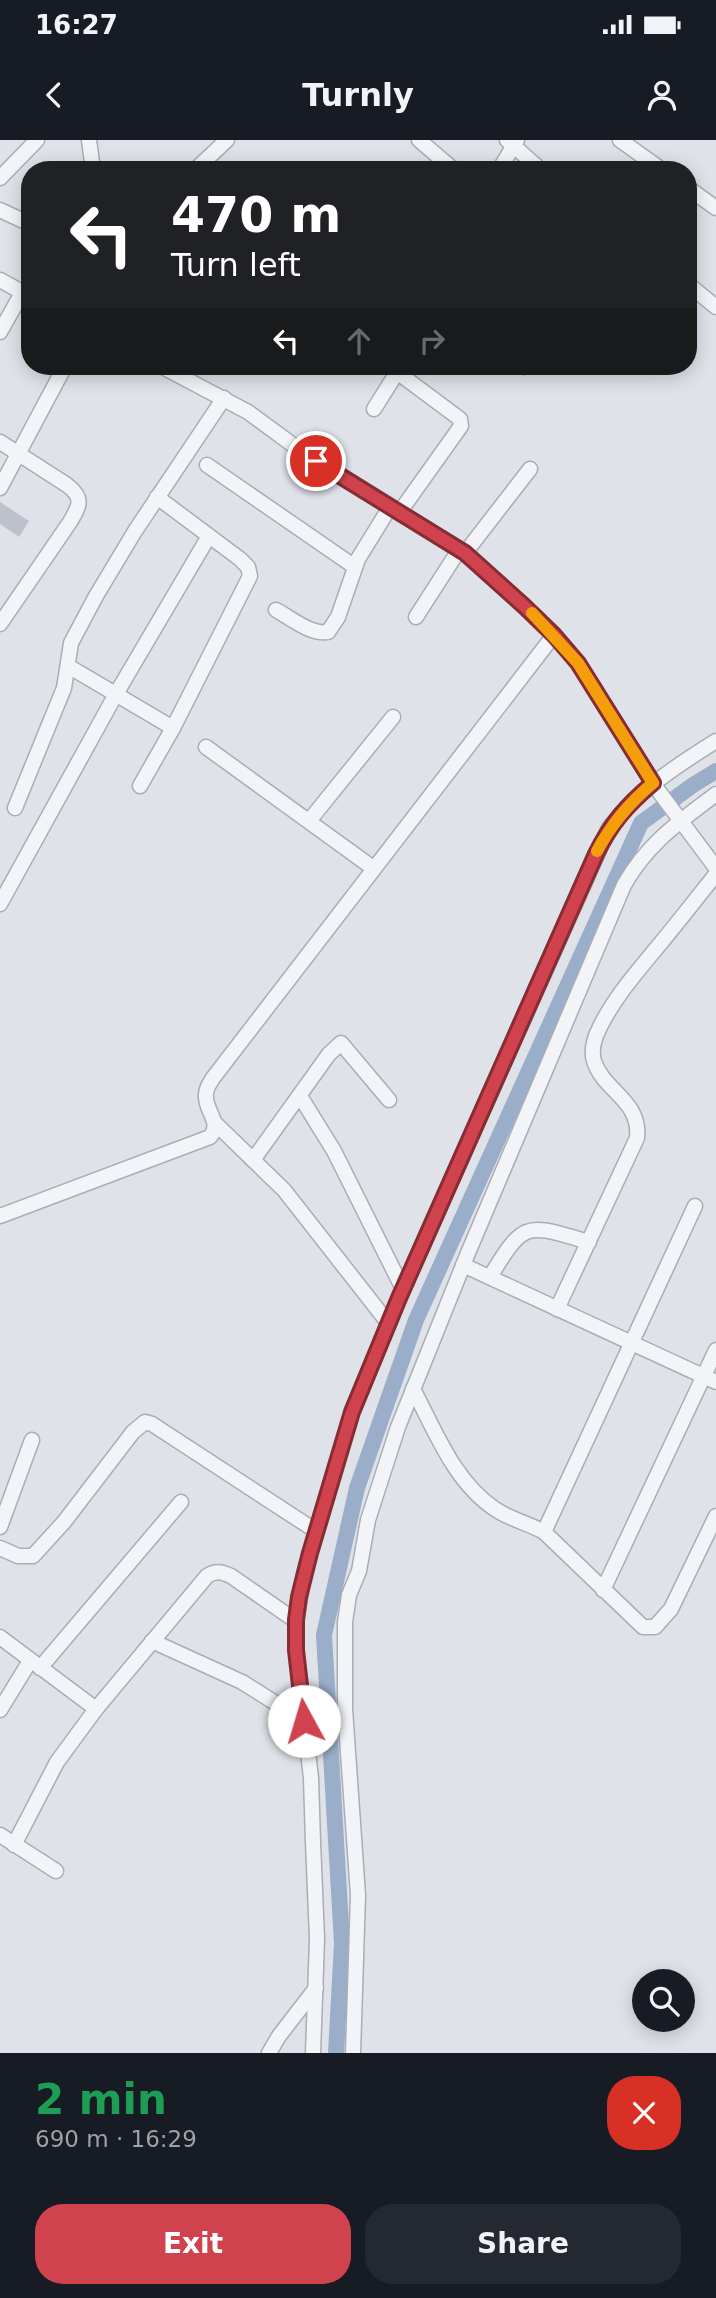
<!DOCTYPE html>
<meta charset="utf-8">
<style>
body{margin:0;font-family:"DejaVu Sans",sans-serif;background:#242831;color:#f1f3f6;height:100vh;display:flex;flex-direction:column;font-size:26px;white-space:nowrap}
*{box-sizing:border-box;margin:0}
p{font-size:23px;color:#9ea1a6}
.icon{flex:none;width:38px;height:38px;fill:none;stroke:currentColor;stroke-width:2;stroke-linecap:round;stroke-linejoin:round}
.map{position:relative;height:1913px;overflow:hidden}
.drawer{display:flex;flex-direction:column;background:#171b24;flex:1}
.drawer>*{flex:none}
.guide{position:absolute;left:21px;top:21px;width:676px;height:214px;border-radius:28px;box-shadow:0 4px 18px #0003;background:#202124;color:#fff;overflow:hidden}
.buttons{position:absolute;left:632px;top:1829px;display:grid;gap:14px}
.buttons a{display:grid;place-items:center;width:63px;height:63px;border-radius:50%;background:#171b24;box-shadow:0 4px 18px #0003;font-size:35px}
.pin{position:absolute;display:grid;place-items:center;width:60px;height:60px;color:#fff;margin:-30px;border:4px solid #fff;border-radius:50%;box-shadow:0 2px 7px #0007}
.me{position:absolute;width:77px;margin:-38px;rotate:354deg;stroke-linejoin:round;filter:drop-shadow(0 0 5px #0008)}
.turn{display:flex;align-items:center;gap:24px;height:147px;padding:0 35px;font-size:32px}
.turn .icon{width:91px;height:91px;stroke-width:2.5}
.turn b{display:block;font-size:49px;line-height:60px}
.lanes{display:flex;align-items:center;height:66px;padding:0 35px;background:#0003;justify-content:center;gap:35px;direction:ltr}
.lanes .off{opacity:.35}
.round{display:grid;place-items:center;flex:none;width:74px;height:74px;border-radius:28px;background:#242831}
.overview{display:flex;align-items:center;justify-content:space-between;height:119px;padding:0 35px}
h1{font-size:42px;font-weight:600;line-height:52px;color:#1e9e55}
.button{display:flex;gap:14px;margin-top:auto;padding:14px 35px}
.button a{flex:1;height:80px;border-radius:28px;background:#d0434e;color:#fff;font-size:28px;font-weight:600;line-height:80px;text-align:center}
.button a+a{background:#242831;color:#f1f3f6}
.status{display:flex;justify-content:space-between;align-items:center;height:49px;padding:0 35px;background:#171b24;direction:ltr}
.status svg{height:19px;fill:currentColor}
header{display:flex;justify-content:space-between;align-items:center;height:91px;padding:0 35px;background:#171b24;font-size:32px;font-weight:600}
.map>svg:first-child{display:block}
</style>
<div class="status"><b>16:27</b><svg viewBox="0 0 49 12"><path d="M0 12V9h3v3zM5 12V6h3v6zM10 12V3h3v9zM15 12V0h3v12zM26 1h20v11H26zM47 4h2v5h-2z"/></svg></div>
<header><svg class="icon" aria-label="back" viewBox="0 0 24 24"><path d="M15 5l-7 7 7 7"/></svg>Turnly<svg class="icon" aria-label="person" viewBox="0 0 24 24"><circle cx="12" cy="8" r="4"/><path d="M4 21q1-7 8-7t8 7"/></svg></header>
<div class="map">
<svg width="716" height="1913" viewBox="0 0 716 1913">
<rect width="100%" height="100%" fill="#dfe3e9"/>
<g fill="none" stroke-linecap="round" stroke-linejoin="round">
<!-- canal -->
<path stroke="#9aaec9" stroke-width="16" d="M336,1913L342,1803L324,1495L357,1348L416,1180L641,683L693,645L716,631"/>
</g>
<!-- building -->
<path fill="#bdc1cc" d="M0,362L29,381L19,397L0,384Z"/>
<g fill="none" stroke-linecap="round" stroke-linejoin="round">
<defs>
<g id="street">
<path d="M89,0L93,30"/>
<path d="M419,0L454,30"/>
<path d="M507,0L541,30"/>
<path d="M620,0L662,30"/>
<path d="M195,30L227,0"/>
<path d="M499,30L517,0"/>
<path d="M0,38L37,0"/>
<path d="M688,48L716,68"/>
<path d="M0,70L30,84"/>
<path d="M0,140L29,156"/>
<path d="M688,144L716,167"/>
<path d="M0,192L22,153"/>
<path d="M161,226L248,272L297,308L465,413L524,466L554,495L578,523L657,649L716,728"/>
<path d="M522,226L524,227"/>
<path d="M397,232L460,279L461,286L399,373"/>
<path d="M374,269L401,226"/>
<path d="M0,302L67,345C84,358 80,365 70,382L0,484"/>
<path d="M207,325L355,427"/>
<path d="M0,348L65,226"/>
<path d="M465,413L530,329"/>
<path d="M276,470C291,478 311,495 328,492L338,477L358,419L390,367"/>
<path d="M416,477L459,410"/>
<path d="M68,526L173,588"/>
<path d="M206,607L373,728"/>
<path d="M140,646L173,588L250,436L248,427L240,419L157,357"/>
<path d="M15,668L64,548L71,503L96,456L135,391L224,258"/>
<path d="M309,681L393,577"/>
<path d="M0,764L116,554L209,396"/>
<path d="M300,956L334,1011L403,1149"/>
<path d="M216,984L284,1050L389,1184"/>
<path d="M253,1020L329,914L341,903L389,960"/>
<path d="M0,1076L210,997C223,982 204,971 206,954C206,948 210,943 213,938L554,495"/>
<path d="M463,1125L716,1242"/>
<path d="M490,1137C525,1079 526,1084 589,1102"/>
<path d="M557,1169L637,998C641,960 604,952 594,921C591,911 594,898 599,889C612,861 635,834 655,810C676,785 696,759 716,734"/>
<path d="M413,1249C435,1290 454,1342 495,1369C509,1379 528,1383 544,1392L643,1487H655L671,1469L716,1376"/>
<path d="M0,1387L32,1300"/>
<path d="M544,1392L695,1066"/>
<path d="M0,1408L18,1416H33L64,1382L133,1292L145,1282L152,1284L316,1391"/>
<path d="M603,1450L716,1210"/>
<path d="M0,1497L96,1569"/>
<path d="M152,1501L242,1542L304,1581"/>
<path d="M40,1528L181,1362"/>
<path d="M0,1570L30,1521"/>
<path d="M0,1695L56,1731"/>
<path d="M14,1705L57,1622L96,1569L207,1436C216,1430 222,1432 231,1436L296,1481"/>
<path d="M269,1913L279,1896L316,1848"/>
<path d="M313,1913L317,1799L313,1702L311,1638L296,1510V1481L304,1434L352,1272L399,1158L609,688C638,651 676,626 716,601"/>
<path d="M353,1913L358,1755L345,1569V1482L349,1455L359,1431L368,1380L398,1287L468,1113L624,745C648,703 679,682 716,654"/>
</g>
</defs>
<!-- street casing -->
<use href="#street" stroke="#a8adb6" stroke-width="17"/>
<!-- street -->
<use href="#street" stroke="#f2f4f7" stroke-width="14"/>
</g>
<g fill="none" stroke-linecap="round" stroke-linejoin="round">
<defs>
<path id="route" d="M304,1581L296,1510V1480L299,1457L310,1413L352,1272L399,1158L596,714C611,683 627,665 653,643L578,523L554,495L524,466L465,413L316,321"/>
</defs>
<!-- route casing -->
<use href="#route" stroke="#872c33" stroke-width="18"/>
<!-- route -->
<use href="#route" stroke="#d0434e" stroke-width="12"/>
<!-- slow -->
<path stroke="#f59e0b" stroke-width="12" d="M532,473L578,523L653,643C629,663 612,683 597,711"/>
</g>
</svg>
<div class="buttons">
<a><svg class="icon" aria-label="search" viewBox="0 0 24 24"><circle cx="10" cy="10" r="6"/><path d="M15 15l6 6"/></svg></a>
</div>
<div class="pin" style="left:316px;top:321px;background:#d93025"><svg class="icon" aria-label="arrive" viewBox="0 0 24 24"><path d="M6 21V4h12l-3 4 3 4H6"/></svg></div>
<svg class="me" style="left:304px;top:1581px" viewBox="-20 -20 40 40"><circle r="19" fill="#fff"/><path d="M0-13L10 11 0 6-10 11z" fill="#d0434e"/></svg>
<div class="guide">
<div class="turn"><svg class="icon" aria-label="left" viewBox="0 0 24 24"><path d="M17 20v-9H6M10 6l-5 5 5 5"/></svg><div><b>470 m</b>Turn left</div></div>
<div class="lanes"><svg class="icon" aria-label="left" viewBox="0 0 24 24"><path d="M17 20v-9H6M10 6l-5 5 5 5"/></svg><svg class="icon off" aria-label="ahead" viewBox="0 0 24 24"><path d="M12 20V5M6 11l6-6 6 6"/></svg><svg class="icon off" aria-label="right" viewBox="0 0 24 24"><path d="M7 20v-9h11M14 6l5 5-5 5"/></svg></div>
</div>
</div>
<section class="drawer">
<div class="overview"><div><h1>2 min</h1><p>690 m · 16:29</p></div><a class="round" style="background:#d93025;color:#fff"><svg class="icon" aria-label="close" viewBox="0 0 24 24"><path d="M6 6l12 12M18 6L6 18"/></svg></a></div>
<div class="button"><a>Exit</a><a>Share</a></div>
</section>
